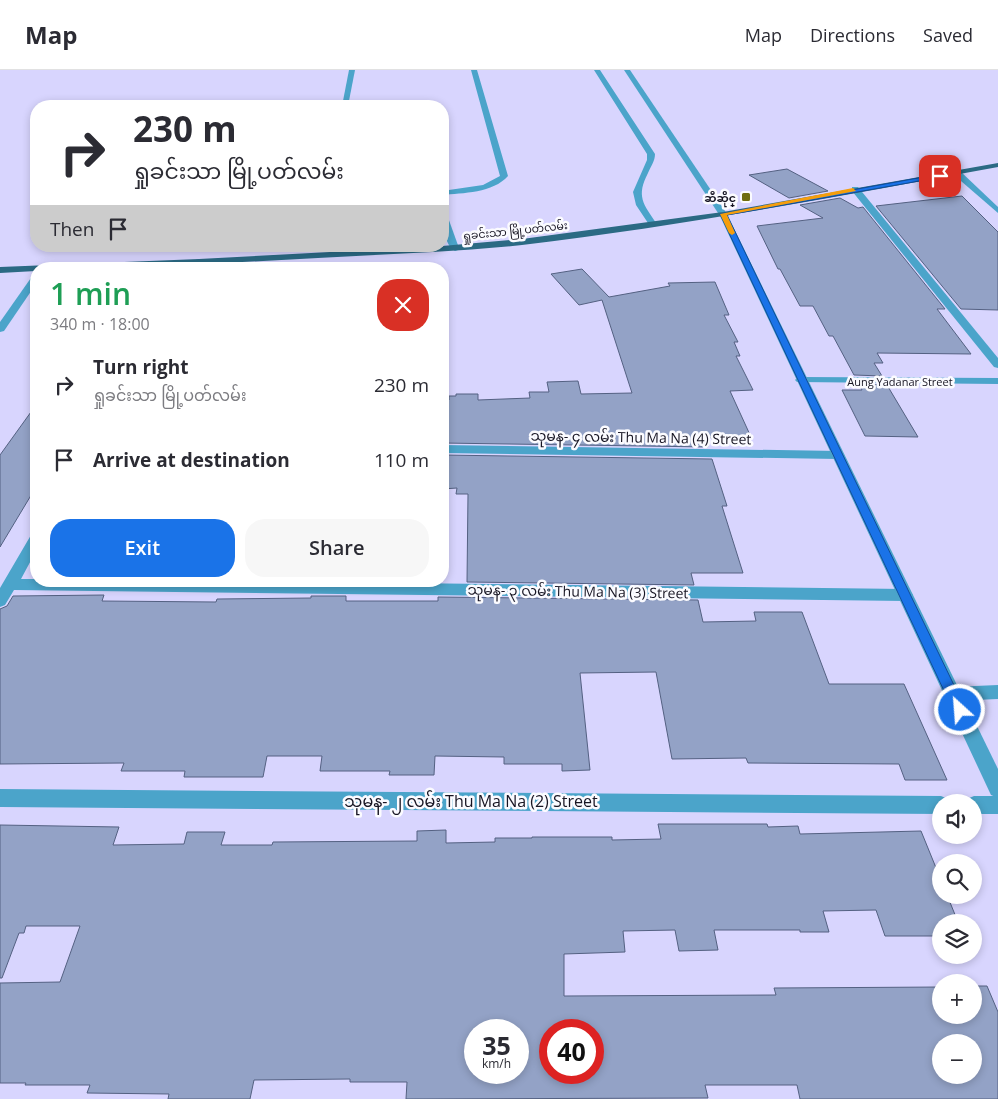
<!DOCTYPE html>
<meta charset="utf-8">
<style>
body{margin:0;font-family:"Open Sans","Noto Sans Myanmar",sans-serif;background:#f7f7f7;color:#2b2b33;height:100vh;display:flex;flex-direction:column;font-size:19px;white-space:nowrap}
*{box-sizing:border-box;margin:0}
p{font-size:16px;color:#7c7c81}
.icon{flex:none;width:28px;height:28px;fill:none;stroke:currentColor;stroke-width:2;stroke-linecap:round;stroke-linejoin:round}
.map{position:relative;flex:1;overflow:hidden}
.drawer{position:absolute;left:30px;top:192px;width:419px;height:325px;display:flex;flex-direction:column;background:#fff;border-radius:20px;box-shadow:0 2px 8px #0003}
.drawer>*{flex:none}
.top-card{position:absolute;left:30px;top:30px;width:419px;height:152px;border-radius:20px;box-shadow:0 2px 8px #0003;background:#fff;color:#2b2b33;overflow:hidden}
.controls{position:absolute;left:932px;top:724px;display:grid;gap:10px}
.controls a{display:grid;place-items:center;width:50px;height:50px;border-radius:50%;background:#fff;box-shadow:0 2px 8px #0003;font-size:25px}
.speed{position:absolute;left:464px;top:949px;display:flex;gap:10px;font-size:25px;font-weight:700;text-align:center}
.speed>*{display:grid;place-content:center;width:65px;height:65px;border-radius:50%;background:#fff;box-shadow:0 2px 8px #0003;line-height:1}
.speed small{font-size:12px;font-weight:400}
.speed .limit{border:8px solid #d22;background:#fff;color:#111}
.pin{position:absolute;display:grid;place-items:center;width:42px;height:42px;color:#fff;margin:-21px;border-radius:10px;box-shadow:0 2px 8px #0006}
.me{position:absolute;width:55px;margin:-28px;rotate:334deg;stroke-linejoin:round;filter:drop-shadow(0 0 4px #0008)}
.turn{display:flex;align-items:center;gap:18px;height:105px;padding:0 20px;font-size:22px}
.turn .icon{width:65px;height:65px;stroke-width:2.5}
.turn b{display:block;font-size:35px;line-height:42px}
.then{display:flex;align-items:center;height:48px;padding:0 20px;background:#0003;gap:10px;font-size:19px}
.round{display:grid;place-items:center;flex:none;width:52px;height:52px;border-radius:20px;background:#f7f7f7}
.head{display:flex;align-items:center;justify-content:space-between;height:85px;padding:0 20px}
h1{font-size:30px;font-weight:600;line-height:38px;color:#1e9e55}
.action{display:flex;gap:10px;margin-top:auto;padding:10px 20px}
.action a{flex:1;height:58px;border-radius:20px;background:#1a73e8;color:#fff;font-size:20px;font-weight:600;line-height:58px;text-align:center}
.action a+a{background:#f7f7f7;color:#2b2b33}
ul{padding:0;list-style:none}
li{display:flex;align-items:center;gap:15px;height:75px;padding:0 20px}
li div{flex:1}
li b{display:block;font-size:19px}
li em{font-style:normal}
header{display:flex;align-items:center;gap:30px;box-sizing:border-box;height:70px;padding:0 25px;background:#fff;border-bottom:1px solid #e1e1e2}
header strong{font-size:24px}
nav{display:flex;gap:28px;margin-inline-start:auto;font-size:18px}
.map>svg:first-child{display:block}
</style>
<header>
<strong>Map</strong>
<nav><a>Map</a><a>Directions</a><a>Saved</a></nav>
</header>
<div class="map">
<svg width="998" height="1029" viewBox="0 0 998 1029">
<rect width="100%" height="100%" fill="#d8d5fe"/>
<!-- building -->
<g fill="#93a2c6" stroke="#546182" fill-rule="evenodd">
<path d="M787,99L828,121L789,128L749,105Z"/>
<path d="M962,126L998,162V240L961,239L876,136Z"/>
<path d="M840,128L858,138L863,137L945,239H937L971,284L877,283L883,293H874L882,306L854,305L833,266H829L813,236H800L780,199H778L757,156L823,148L800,135Z"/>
<path d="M582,199L609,227L670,216L668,213L715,212L729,245H724L738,272H734L740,286H736L753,320L730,321L751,367L705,368L708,377L442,373V330H449V326H456V324H478V330L530,328L529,322H549L547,312L578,311L581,324L632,323L602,230L579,235L551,204Z"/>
<path d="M859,314L887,315L918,367L865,366L842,320H862Z"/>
<path d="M36,335V417L0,477V385Z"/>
<path d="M442,385L712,389L727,436H722L743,503H691L694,515L467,512L468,424H456L457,418L442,419Z"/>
<path d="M104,525L102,531L216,532L217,529L311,528V526H346V531H438V527L698,530L703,552L756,551L754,542H802L829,614H904L947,710H905L899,694L748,693L746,688L672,689L656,602L580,603L590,700L562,701V694H504V687L435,686L434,705H389L390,701H320L322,686H267L263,707H184L185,701H121L124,693L0,694V539L7,536L13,526Z"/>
<path d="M658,754H767L768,757L798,756L800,764L921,761L941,810V825H947L958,852H941V866H885L876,840L823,841L829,862H800V860H714L718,880L679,881L675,860L623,861L625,882L564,884V926L776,925L774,918L941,917V945H974V916H987L998,942V1029H800L797,1015H705L708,1028L406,1029L407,1012H350V1009L254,1010L250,1029H168L169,1024L87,1023L90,1015H25L26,1013H0V913L60,912L80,856H26L24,863H19L2,908H0V755L119,757L113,775L184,774L187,762H225L221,775H272L273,772L417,771V761L446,760V773L495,772V768H532V767H612V770L661,769ZM475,960H518V1002H475ZM550,960H592V1002H550ZM941,972H974V1005H941Z"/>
</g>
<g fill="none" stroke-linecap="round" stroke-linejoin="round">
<!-- service -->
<g fill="#4ba4ca" fill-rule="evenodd">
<path d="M349,0H355L348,36H342Z"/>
<path d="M471,0H477L508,106C493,123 463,123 442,125V121L483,115L500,106Z"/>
<path d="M594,0H600L655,84C655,91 651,96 648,103C636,126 643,134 657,154L656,156H650L636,135L633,122L647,90V84Z"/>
<path d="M624,0H630L727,144L726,146H720Z"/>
<path d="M442,140L446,142L459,178L458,180L455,181C444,176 442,150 442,140Z"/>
</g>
<!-- minor -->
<g fill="#4ba4ca" fill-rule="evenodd">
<path d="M954,101H960L998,137V143L954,105Z"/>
<path d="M852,117H858L998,288V298L994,297L852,121Z"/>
<path d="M199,189L204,192L200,199H190L196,190Z"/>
<path d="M36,204V214L4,261L0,262V252L33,205Z"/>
<path d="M801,307L998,308V314L797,312L795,310L797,308Z"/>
<path d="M442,375L838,381L844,385L838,389L442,383Z"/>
<path d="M36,464V481L21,509H36V511H242L905,519L910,521L913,525L910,529L905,531L14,520L5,535L0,537V518L31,465Z"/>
<path d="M998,615V629L952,631L946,629L944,624L946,619L952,617Z"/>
<path d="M0,719L941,726L948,729L949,732H941V744L0,737Z"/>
<path d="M974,726H998V744H974V732H966L967,729Z"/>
</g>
<!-- tertiary -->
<path fill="#4ba4ca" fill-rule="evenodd" d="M720,142L727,144L998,699V728L991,725L719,144Z"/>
<!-- primary -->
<path fill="#2b6a84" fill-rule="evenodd" d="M998,93V97C840,126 682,156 522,175C455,182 386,184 318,188C224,193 130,199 36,199V201L0,203V197L199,189L442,176L522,169L723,142Z"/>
</g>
<!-- route -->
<path fill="#1a73e8" stroke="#114b97" d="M940,104L942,107L727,145L966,640L964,643L960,645L955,643L953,640L720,144Z"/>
<!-- slow -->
<path fill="#f59e0b" d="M853,118L856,121L727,145L735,163L732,165L729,163L720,144Z"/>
<!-- markers -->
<rect fill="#706e10" stroke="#fbfbff" stroke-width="2" x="741" y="122" width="10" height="10" rx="2.5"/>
<g text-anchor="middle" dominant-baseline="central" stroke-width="5" stroke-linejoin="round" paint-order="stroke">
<!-- far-poi labels -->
<g font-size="11" font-weight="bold" fill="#171523" stroke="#fbfbff" text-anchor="end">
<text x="736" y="127">ဆီဆိုင္</text>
</g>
<!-- far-street labels -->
<g font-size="11" fill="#171523" stroke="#fbfbff">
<text transform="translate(515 160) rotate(-6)">ရှုခင်းသာ မြို့ပတ်လမ်း</text>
<text x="900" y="311">Aung Yadanar Street</text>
</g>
<!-- street labels -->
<g font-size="14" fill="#171523" stroke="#fbfbff">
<text transform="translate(641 367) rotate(1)">သုမန- ၄ လမ်း Thu Ma Na (4) Street</text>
<text transform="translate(578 521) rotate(1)">သုမန- ၃ လမ်း Thu Ma Na (3) Street</text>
</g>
<!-- near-street labels -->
<g font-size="16" fill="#171523" stroke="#fbfbff">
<text x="471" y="731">သုမန- ၂ လမ်း Thu Ma Na (2) Street</text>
</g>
</g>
</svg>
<div class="controls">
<a><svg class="icon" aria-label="sound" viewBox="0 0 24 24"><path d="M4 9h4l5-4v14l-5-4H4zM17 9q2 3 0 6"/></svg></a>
<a><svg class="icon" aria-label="search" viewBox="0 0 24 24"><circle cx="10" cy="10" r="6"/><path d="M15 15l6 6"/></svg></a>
<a><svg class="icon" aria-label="layers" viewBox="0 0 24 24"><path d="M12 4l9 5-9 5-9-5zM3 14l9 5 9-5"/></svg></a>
<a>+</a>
<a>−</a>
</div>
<div class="speed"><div>35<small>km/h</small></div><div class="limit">40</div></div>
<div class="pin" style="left:940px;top:106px;background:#d93025"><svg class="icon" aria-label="arrive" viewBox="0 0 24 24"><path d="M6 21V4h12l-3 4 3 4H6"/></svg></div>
<svg class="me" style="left:960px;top:640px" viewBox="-20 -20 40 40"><circle r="17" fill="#1a73e8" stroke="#fff" stroke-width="3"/><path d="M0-11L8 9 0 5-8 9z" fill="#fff"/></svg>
<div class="top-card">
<div class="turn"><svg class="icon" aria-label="right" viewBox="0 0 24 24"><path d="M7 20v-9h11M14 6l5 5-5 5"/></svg><div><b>230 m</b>ရှုခင်းသာ မြို့ပတ်လမ်း</div></div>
<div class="then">Then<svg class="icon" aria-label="arrive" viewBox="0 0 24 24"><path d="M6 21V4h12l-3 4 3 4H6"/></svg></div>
</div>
<section class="drawer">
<div class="head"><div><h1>1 min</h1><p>340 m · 18:00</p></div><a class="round" style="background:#d93025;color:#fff"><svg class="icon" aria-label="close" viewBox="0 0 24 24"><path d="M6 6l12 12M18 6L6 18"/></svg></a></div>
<ul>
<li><svg class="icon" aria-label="right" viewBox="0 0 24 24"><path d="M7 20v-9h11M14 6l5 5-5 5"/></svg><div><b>Turn right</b><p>ရှုခင်းသာ မြို့ပတ်လမ်း</p></div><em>230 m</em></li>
<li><svg class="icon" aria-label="arrive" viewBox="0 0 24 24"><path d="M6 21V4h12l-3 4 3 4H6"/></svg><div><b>Arrive at destination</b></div><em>110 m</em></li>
</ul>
<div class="action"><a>Exit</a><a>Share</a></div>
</section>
</div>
